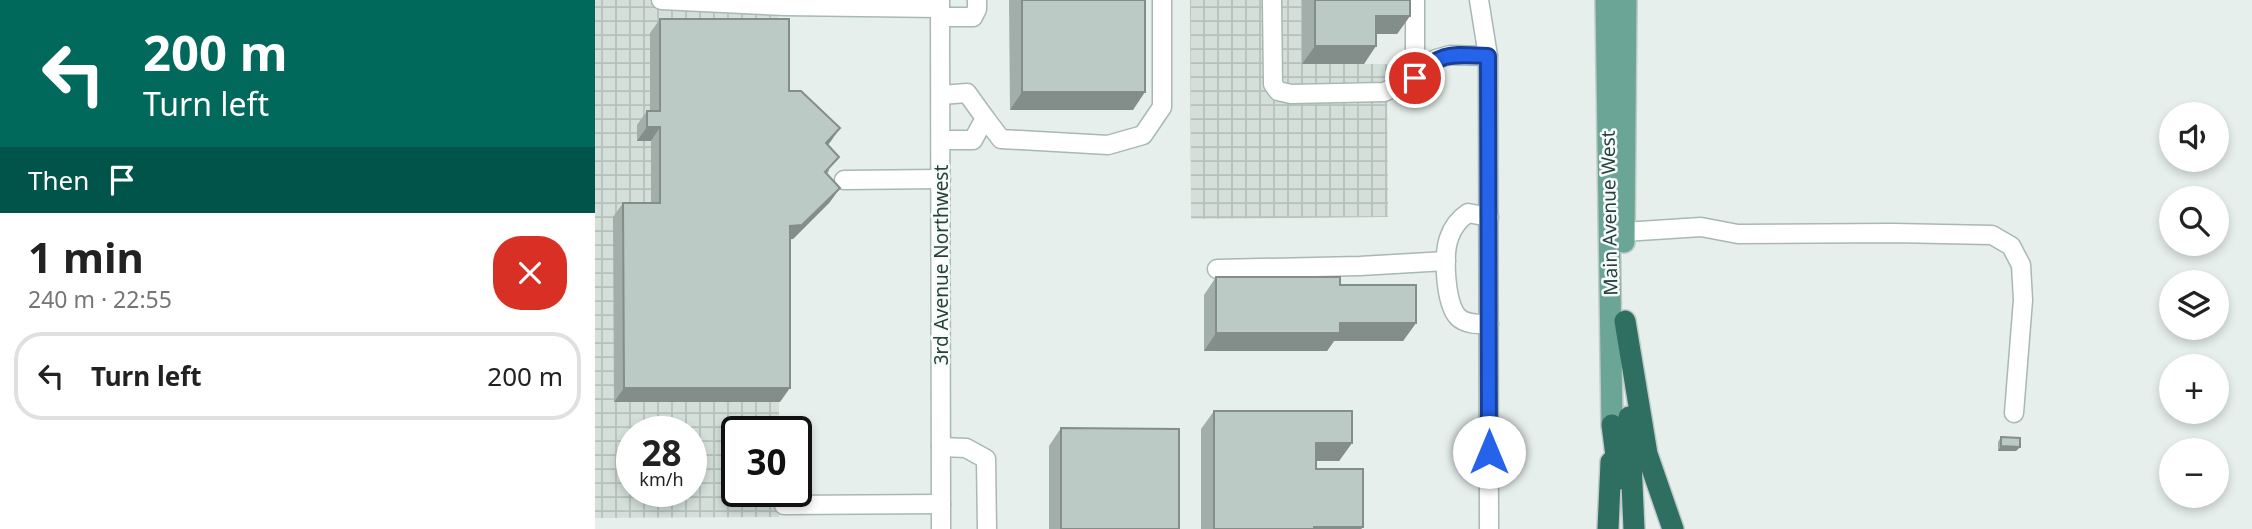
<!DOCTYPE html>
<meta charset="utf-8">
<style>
body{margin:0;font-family:"Noto Sans",sans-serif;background:#f6f6f6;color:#222;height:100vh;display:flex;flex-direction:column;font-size:26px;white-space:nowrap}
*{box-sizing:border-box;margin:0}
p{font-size:23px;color:#767676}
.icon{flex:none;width:38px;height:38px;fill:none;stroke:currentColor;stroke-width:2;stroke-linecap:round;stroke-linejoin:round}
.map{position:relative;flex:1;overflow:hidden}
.drawer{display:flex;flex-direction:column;background:#fff;width:595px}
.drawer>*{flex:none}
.banner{background:#00695c;color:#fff;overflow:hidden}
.fabs{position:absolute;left:1564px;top:102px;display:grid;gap:14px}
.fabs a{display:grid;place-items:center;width:70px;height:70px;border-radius:50%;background:#fff;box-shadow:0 4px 10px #0003;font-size:35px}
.speed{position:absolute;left:21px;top:416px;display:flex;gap:14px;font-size:35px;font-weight:700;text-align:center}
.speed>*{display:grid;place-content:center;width:91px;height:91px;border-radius:50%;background:#fff;box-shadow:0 4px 10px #0003;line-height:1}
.speed small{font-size:18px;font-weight:400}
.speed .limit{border:4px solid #111;border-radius:10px;background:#fff;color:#111}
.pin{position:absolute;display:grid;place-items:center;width:60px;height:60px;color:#fff;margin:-30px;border:4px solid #fff;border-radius:50%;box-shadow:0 2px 7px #0007}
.me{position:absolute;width:77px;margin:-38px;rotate:0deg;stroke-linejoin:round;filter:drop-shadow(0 0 5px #0008)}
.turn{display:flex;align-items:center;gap:24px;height:147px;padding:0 28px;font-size:32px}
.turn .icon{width:91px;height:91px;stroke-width:2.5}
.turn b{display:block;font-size:49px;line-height:60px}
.then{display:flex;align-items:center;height:66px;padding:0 28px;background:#0003;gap:14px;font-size:26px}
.round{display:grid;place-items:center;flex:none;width:74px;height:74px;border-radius:28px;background:#f6f6f6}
.overview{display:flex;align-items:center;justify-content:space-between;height:119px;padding:0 28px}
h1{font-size:42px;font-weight:700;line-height:52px}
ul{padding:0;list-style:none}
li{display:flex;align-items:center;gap:21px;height:88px;margin:0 14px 10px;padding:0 14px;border:4px solid #e0e0e0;border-radius:28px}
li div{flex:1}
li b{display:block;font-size:26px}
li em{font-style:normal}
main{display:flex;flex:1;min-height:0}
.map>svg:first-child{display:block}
</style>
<main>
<section class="drawer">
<div class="banner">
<div class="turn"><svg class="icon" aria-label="left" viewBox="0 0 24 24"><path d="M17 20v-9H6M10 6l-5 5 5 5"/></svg><div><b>200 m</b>Turn left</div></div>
<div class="then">Then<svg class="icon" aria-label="arrive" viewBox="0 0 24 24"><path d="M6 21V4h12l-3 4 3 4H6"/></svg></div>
</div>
<div class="overview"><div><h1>1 min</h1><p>240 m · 22:55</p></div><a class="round" style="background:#d93025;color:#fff"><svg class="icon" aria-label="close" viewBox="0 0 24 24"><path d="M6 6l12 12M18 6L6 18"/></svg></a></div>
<ul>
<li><svg class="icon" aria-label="left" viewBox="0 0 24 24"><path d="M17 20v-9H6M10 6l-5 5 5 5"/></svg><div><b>Turn left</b></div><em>200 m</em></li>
</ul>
</section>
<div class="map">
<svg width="1657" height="529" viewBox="0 0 1657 529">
<defs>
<pattern id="industrial-grid" width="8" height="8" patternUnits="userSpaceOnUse" patternTransform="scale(1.75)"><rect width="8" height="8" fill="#d4dfda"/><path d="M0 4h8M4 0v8" fill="none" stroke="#b6c1bc"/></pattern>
</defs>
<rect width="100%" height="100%" fill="#e6efeb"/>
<!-- industrial -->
<g fill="url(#industrial-grid)" fill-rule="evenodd">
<path d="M0,0H183L184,432H142V492H184V517L0,518ZM37,432H96V492H37Z"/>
<path d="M595,0H707V64H792L793,217L596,219Z"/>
</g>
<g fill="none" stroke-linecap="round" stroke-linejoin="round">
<defs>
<g id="minor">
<path d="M66,0L189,6L345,8"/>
<path d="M345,0L346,529"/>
<path d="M677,0L678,84L683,91L696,94L789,92L820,78L841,59L855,55L893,56"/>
<path d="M820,0V78"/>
<path d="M884,0L893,56L894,529"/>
<path d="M345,17H378L382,9V0"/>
<path d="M346,95L372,93L390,118L378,140H346"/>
<path d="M390,118L406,139L513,145L548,135L567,107V0"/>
<path d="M249,180L346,179"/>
<path d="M894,217L873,213C864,219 858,226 854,238C848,255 850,303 863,317C871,325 885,324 894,324"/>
<path d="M1029,232L1106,227L1143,234L1298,233L1397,235L1416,246L1426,265L1428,300L1419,413"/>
<path d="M622,269L765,266L851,261"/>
<path d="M346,447L371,448L391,459L392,529"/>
<path d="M189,505L346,504"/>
</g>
<g id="major">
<path d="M1011,0L1017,425"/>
<path d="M1029,242L1031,0"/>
</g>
<g id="highway">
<path d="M1030,321L1052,454L1078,529"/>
<path d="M1034,417L1039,529"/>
<path d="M1017,425L1024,479"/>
<path d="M1013,529L1016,462"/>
</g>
</defs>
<!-- minor casing -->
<use href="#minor" stroke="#a8b8b2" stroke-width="21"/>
<!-- major casing -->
<use href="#major" stroke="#c2cac8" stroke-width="24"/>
<!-- highway casing -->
<use href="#highway" stroke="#c2cac8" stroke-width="24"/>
<!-- minor -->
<use href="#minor" stroke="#fff" stroke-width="18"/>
<!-- major -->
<use href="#major" stroke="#6aa596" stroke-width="21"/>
<!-- highway -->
<use href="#highway" stroke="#2f6f62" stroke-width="21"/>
</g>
<!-- wall -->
<g fill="#a1aea9">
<path d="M414,0H550L538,110H415Z"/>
<path d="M707,0H815V16L802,34H781L769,64H707Z"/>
<path d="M65,19L194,91L236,141L233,145L234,171L232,174L235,202L198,239H195L185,402H19L18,217L28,203H56V141H42V125L52,111H55V33Z"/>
<path d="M621,277L745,285L821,323L808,341H739L732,351H609V295Z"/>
<path d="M619,411L757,443L744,461H721V469L768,527L766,529H606V429Z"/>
<path d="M466,428L584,529H454V446Z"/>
<path d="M1406,437L1425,447L1421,451H1403V442Z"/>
</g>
<!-- shaded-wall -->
<g fill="#838d89">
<path d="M781,16H815L802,34H769Z"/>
<path d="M720,46H781L769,64H707Z"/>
<path d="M427,92H550L538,110H415Z"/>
<path d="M52,127H65L56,141H42Z"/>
<path d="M245,128L236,141L221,157L231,143Z"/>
<path d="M245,188L235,202L198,239L185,240L195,226Z"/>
<path d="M745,323H821L808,341H739L732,351H609L621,333Z"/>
<path d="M29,388H195L185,402H19Z"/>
<path d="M721,443H757L744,461H708Z"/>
<path d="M1406,446L1425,447L1421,451H1403Z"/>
<path d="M719,527H768L766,529H717Z"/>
</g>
<!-- building -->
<g fill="#bbcac4" stroke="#838d89" stroke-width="2">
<rect x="427" y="0" width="123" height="92"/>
<path d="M720,0H815V16H781V46H720Z"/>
<path d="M65,19H194V91H206L245,128L231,143L244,157L230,172L245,188L207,225L195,226V388H29L28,203H65V127H52V111H65Z"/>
<path d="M621,277H745V285H821V323H745V333H621Z"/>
<path d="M619,411H757V443H721V469H768V527H719V529H619Z"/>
<path d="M466,428L584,429V529H466Z"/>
<path d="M1406,437L1425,438V447L1406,446Z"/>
</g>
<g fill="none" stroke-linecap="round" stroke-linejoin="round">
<defs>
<path id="route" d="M820,78C847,50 858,55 893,56L894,452"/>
</defs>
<!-- route casing -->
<use href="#route" stroke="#184099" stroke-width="18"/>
<!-- route -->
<use href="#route" stroke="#2563eb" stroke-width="12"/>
</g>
<g text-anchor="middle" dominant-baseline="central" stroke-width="5" stroke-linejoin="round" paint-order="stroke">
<!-- street labels -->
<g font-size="19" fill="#24423a" stroke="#f7fbf9">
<text transform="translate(1014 213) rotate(-91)">Main Avenue West</text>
<text transform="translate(346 265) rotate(-90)">3rd Avenue Northwest</text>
</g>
</g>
</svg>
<div class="fabs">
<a><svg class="icon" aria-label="sound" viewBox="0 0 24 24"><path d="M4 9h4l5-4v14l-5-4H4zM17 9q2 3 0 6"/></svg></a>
<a><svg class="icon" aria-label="search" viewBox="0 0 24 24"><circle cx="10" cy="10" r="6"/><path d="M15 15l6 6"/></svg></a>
<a><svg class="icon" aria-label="layers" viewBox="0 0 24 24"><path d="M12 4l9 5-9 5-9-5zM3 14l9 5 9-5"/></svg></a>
<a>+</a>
<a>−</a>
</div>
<div class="speed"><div>28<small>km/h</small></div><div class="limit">30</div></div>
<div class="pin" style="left:820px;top:78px;background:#d93025"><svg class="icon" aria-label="arrive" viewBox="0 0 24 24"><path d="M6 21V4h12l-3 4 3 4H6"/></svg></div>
<svg class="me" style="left:894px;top:452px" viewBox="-20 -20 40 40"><circle r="19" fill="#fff"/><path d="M0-13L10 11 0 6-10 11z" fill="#2563eb"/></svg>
</div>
</main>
